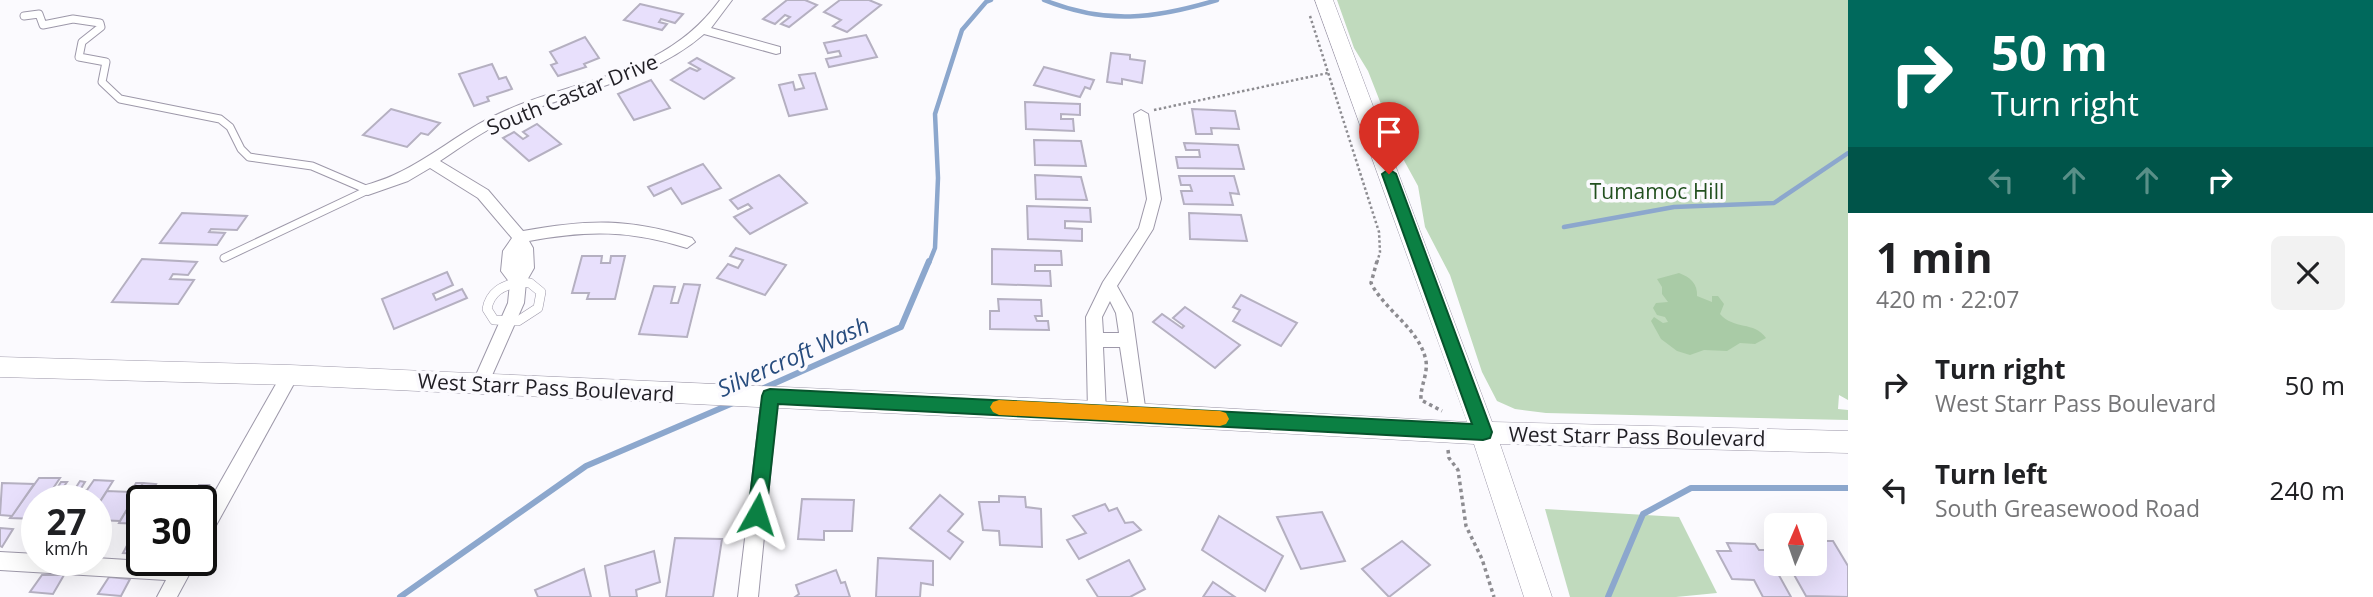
<!DOCTYPE html>
<meta charset="utf-8">
<style>
body{margin:0;font-family:"Open Sans",sans-serif;background:#f2f2f2;color:#202124;height:100vh;display:flex;flex-direction:column;font-size:26px;white-space:nowrap}
*{box-sizing:border-box;margin:0}
p{font-size:23px;color:#757577}
.icon{flex:none;width:38px;height:38px;fill:none;stroke:currentColor;stroke-width:2;stroke-linecap:round;stroke-linejoin:round}
.map{position:relative;flex:1;overflow:hidden}
.side{display:flex;flex-direction:column;background:#fff;width:525px}
.side>*{flex:none}
.top-card{background:#00695c;color:#fff;overflow:hidden}
.needle{width:46px;rotate:2deg}
.fabs{position:absolute;left:1764px;top:513px;display:grid;gap:14px}
.fabs a{display:grid;place-items:center;width:63px;height:63px;border-radius:10px;background:#fff;box-shadow:0 7px 28px #0002;font-size:35px}
.speed{position:absolute;left:21px;top:485px;display:flex;gap:14px;font-size:35px;font-weight:700;text-align:center}
.speed>*{display:grid;place-content:center;width:91px;height:91px;border-radius:50%;background:#fff;box-shadow:0 7px 28px #0002;line-height:1}
.speed small{font-size:18px;font-weight:400}
.speed .limit{border:4px solid #111;border-radius:10px;background:#fff;color:#111}
.pin{position:absolute;display:grid;place-items:center;width:60px;height:60px;color:#fff;margin:-72px -30px;border-radius:50% 50% 50% 0;rotate:-45deg;box-shadow:0 0 7px #0007}
.pin .icon{rotate:45deg}
.me{position:absolute;width:77px;margin:-38px;rotate:6deg;stroke-linejoin:round;filter:drop-shadow(0 0 5px #0008)}
.turn{display:flex;align-items:center;gap:24px;height:147px;padding:0 28px;font-size:32px}
.turn .icon{width:91px;height:91px;stroke-width:2.5}
.turn b{display:block;font-size:49px;line-height:60px}
.lanes{display:flex;align-items:center;height:66px;padding:0 28px;background:#0003;justify-content:center;gap:35px;direction:ltr}
.lanes .off{opacity:.35}
.round{display:grid;place-items:center;flex:none;width:74px;height:74px;border-radius:10px;background:#f2f2f2}
.head{display:flex;align-items:center;justify-content:space-between;height:119px;padding:0 28px}
h1{font-size:42px;font-weight:700;line-height:52px}
ul{padding:0;list-style:none}
li{display:flex;align-items:center;gap:21px;height:105px;padding:0 28px}
li div{flex:1}
li b{display:block;font-size:26px}
li em{font-style:normal}
main{display:flex;flex:1;min-height:0}
.map>svg:first-child{display:block}
</style>
<main>
<div class="map">
<svg width="1848" height="597" viewBox="0 0 1848 597">
<rect width="100%" height="100%" fill="#fbfafe"/>
<!-- green -->
<g fill="#c0dabd">
<path d="M1337,0H1848V400L1839,395L1838,409L1848,410V420L1546,413L1515,409L1497,401L1482,372L1450,275L1425,227L1418,186L1401,155L1368,71L1354,48Z"/>
<path d="M1545,509L1679,517L1717,593L1676,597H1570Z"/>
</g>
<!-- forest -->
<path fill="#a9cba6" d="M1679,273C1690,277 1698,284 1697,296L1712,302V296H1718L1724,304L1720,314C1734,330 1754,321 1766,338L1755,344L1740,343L1727,351L1704,350L1690,355L1677,351L1661,339L1651,321L1654,317L1663,323L1668,322L1665,317L1657,315L1653,308L1656,303L1668,302L1662,294V287L1657,279Z"/>
<g fill="none" stroke-linecap="round" stroke-linejoin="round">
<!-- stream-far1 -->
<g stroke="#8ca7cd" stroke-width="4.5">
<path d="M1044,0C1106,25 1154,19 1217,0"/>
<path d="M1564,227L1674,207L1774,203L1848,153"/>
<path d="M929,263L935,248L938,178L935,114L962,30L986,2L991,0"/>
</g>
<!-- stream -->
<g stroke="#8ca7cd" stroke-width="6">
<path d="M764,388L901,327L929,261"/>
<path d="M400,597L586,466L733,403"/>
<path d="M1608,597L1643,514L1691,488H1848"/>
</g>
</g>
<!-- building -->
<g fill="#e8e0fc" stroke="#b5b0c1" stroke-width="2">
<path d="M787,0H805L817,5L789,27L781,24L790,17L785,15L775,24L763,19Z"/>
<path d="M840,0H869L881,5L847,32L833,26L841,20L824,12Z"/>
<path d="M640,4L683,14L675,23L661,19L659,22L667,24L662,30L624,20Z"/>
<path d="M866,35L877,57L829,67L826,59L841,56L839,51L828,53L824,43Z"/>
<path d="M585,37L599,58L584,64L586,67L558,76L551,65L557,63L550,52Z"/>
<path d="M1111,53L1130,55V59L1145,61L1142,83L1122,79V84L1107,82Z"/>
<path d="M697,58L734,78L704,99L671,80L690,68L697,71L700,69L689,63Z"/>
<path d="M492,64L499,79L506,77L512,89L487,97L489,101L474,106L459,74Z"/>
<path d="M1044,67L1094,80L1090,89L1085,87L1080,97L1034,85Z"/>
<path d="M815,73L827,109L789,116L779,85L793,82L795,90L804,88L799,75Z"/>
<path d="M651,80L670,108L634,120L618,94Z"/>
<path d="M1025,102L1080,104V115L1061,114V119H1073L1074,131L1026,129Z"/>
<path d="M391,109L440,123L428,135L421,133L407,147L363,135Z"/>
<path d="M1192,109L1235,111L1239,129L1211,128L1212,134H1196Z"/>
<path d="M537,124L561,144L529,161L503,138L514,132L523,139L528,136L523,132Z"/>
<path d="M1034,140L1081,141L1086,166L1035,165Z"/>
<path d="M1184,143L1238,145L1244,169L1178,168L1176,157H1200L1199,150H1186Z"/>
<path d="M703,164L721,188L682,204L671,188L654,196L648,187Z"/>
<path d="M779,175L807,203L750,234L734,217L752,208L748,204L738,209L730,200Z"/>
<path d="M1035,175L1081,177L1087,200L1036,199Z"/>
<path d="M1179,176H1234L1239,194L1230,193L1233,205L1184,204L1181,191H1192L1190,185H1181Z"/>
<path d="M1027,206L1090,208L1091,222L1065,221V228L1082,229V241L1028,239Z"/>
<path d="M182,213L247,216L237,230L211,229L209,232L225,233L217,245L160,243Z"/>
<path d="M1189,213L1241,215L1247,241L1190,239Z"/>
<path d="M736,248L786,265L765,295L717,278L728,264L738,268L743,260L730,256Z"/>
<path d="M992,249L1061,251L1062,265H1035V271H1050L1051,286L992,284Z"/>
<path d="M582,256H602L601,263H610L611,256H625L615,299H587L589,293H572Z"/>
<path d="M142,259L197,262L188,275L173,274L170,279L194,280L178,304L112,302Z"/>
<path d="M447,272L453,285L433,294L436,300L462,289L467,298L394,329L382,299Z"/>
<path d="M684,284L700,285L687,337L639,334L654,286L675,287L671,303H678Z"/>
<path d="M1241,295L1297,323L1281,346L1233,321L1240,310L1233,307Z"/>
<path d="M998,299L1041,300L1042,316H1035L1037,321H1048L1049,330L990,329V311H999Z"/>
<path d="M1185,307L1240,345L1215,368L1153,322L1162,314L1182,328L1184,326L1173,318Z"/>
<path d="M39,478H60L52,490H56L61,482H67L54,500H37V519L10,518Z"/>
<path d="M94,480L113,481L96,508V500H68L80,481L85,482L80,490H87Z"/>
<path d="M2,483L34,484L12,516L0,515Z"/>
<path d="M136,483H143L120,521L96,520V508L107,491L131,492Z"/>
<path d="M143,483L156,484L151,492L167,493L163,500H142V524L119,523Z"/>
<path d="M199,485H209L201,500H163L172,486L187,487L184,493H195Z"/>
<path d="M940,495L963,514L948,531L963,542L950,559L910,528Z"/>
<path d="M999,496L1025,497L1026,507L1041,509L1042,547L1000,545L999,531L983,530L979,502H999Z"/>
<path d="M802,499L854,500L852,531H824V540L798,539Z"/>
<path d="M1105,504L1109,511L1117,508L1125,523L1133,522L1141,530L1079,559L1067,540L1086,533L1073,516Z"/>
<path d="M1322,512L1345,561L1301,569L1277,517Z"/>
<path d="M1219,516L1283,556L1265,591L1202,550Z"/>
<path d="M0,528L13,529L2,547L0,546Z"/>
<path d="M133,534H142V554L123,553Z"/>
<path d="M675,538L722,539L713,597H666Z"/>
<path d="M1402,541L1430,565L1389,597L1362,569Z"/>
<path d="M1815,541H1833L1848,566V597L1806,596L1788,564H1815Z"/>
<path d="M1727,543L1755,544L1759,550H1765L1791,597H1763L1754,580L1732,579L1717,551H1731Z"/>
<path d="M654,551L660,582L636,590L637,597H610L605,566Z"/>
<path d="M878,558L933,561V585L921,583L920,597H876Z"/>
<path d="M1129,560L1145,589L1130,597H1098L1087,580Z"/>
<path d="M584,569L591,597H538L535,590Z"/>
<path d="M836,570L841,583L845,582L850,597H795L799,594L796,585Z"/>
<path d="M42,575H64L53,594L30,592Z"/>
<path d="M109,577L130,579L121,596L98,594Z"/>
<path d="M1213,582L1235,597H1203Z"/>
</g>
<g fill="none" stroke-linecap="round" stroke-linejoin="round">
<defs>
<g id="lane-far1">
<path d="M24,16L39,14L43,25L73,19L100,23L101,27L82,42L79,57L106,62L102,82L120,99L220,119L230,127L241,149L249,157L312,166L368,190"/>
<path d="M224,258L368,190"/>
</g>
<path id="lane" d="M518,282L530,283L541,292L538,308L518,321L494,320L487,309C490,292 502,286 518,282Z"/>
<g id="street">
<path d="M720,0H732L711,28L780,47V53L776,54L704,34C650,81 578,90 514,117C487,128 464,145 440,161L488,190L523,231C589,219 628,218 692,238L695,242L687,248C629,230 588,230 529,241L533,248L534,268L526,282L524,303L486,389L480,391L474,389L472,384L508,303L510,283L501,271L503,251L512,238L478,198L430,168L408,181L368,195L363,194L361,190L363,186C375,182 387,179 398,173C430,158 458,134 490,118C572,76 661,81 720,0Z"/>
<path d="M1141,110L1148,114L1161,199L1153,229L1117,286L1132,313L1146,414L1143,419L1137,421L1131,419L1120,347H1103L1106,412L1103,417L1097,419L1091,417L1088,412L1086,317L1103,282L1139,228L1147,199L1134,114ZM1110,301L1116,313L1119,333H1103L1102,317Z"/>
<path d="M290,368L296,370L298,375L296,380L208,540L201,543V516L284,370Z"/>
<path d="M770,389L776,391L778,396L758,597H738L762,396L764,391Z"/>
<path d="M0,552L37,554V560H96V558L175,563L177,560H197L177,597H157L166,580L0,570Z"/>
</g>
<path id="secondary" d="M1315,0H1333L1492,422L1848,431V453L1500,444L1552,597H1524L1474,444L1097,423L290,385L0,377V357L290,365L1097,401L1467,422Z"/>
</defs>
<!-- lane-far1 casing -->
<use href="#lane-far1" stroke="#9d98a9" stroke-width="9"/>
<!-- lane casing -->
<use href="#lane" stroke="#9d98a9" stroke-width="10"/>
<!-- street casing -->
<use href="#street" stroke="#9d98a9" stroke-width="2"/>
<!-- secondary casing -->
<use href="#secondary" stroke="#9d98a9" stroke-width="1"/>
<!-- path-far1 -->
<g stroke="#8d8c91" stroke-width="2.5" stroke-dasharray="2.5 2.5" stroke-linecap="butt">
<path d="M1310,16L1379,232L1380,252L1377,263"/>
<path d="M1154,110L1328,73"/>
</g>
<!-- path -->
<g stroke="#8d8c91" stroke-width="3.5" stroke-dasharray="3.5 3.5" stroke-linecap="butt">
<path d="M1377,261L1371,283C1385,311 1420,329 1426,361C1428,374 1420,387 1421,400L1442,411"/>
<path d="M1448,450L1449,458L1458,470L1466,526L1482,559L1494,597"/>
</g>
<!-- lane-far1 -->
<use href="#lane-far1" stroke="#fff" stroke-width="7"/>
<!-- lane -->
<use href="#lane" stroke="#fff" stroke-width="9"/>
<!-- street -->
<use href="#street" fill="#fff" fill-rule="evenodd"/>
<!-- secondary -->
<use href="#secondary" fill="#fff" fill-rule="evenodd"/>
</g>
<!-- route -->
<path fill="#0b8043" stroke="#07532c" stroke-width="2" d="M1389,169L1396,174L1492,432L1490,438L1483,440L778,404L766,514L764,521L757,523L750,521L748,514L762,396L764,391L770,389L1472,424L1382,174Z"/>
<!-- slow -->
<path fill="#f59e0b" d="M999,400L1220,411L1226,413L1229,419L1226,424L1220,426L999,415L993,412L990,407L993,402Z"/>
<g text-anchor="middle" dominant-baseline="central" stroke-width="7" stroke-linejoin="round" paint-order="stroke">
<!-- street labels -->
<g font-size="21" fill="#201e24" stroke="#fbfafe">
<text transform="translate(572 94) rotate(-22)">South Castar Drive</text>
<text transform="translate(546 387) rotate(3)">West Starr Pass Boulevard</text>
<text transform="translate(1637 436) rotate(1)">West Starr Pass Boulevard</text>
</g>
<!-- park labels -->
<g font-size="21" fill="#22501f" stroke="#fbfafe">
<text x="1657" y="191">Tumamoc Hill</text>
</g>
<!-- water labels -->
<g font-size="23" font-style="italic" fill="#274c7e" stroke="#fbfafe">
<text transform="translate(793 356) rotate(-24)">Silvercroft Wash</text>
</g>
</g>
</svg>
<div class="fabs">
<a><svg class="needle" viewBox="-14 -14 28 28"><path d="M0-13l5 13h-10z" fill="#e53935"/><path d="M0 13l5-13h-10z" fill="#757577"/></svg></a>
</div>
<div class="speed"><div>27<small>km/h</small></div><div class="limit">30</div></div>
<div class="pin" style="left:1389px;top:174px;background:#d93025"><svg class="icon" aria-label="arrive" viewBox="0 0 24 24"><path d="M6 21V4h12l-3 4 3 4H6"/></svg></div>
<svg class="me" style="left:757px;top:514px" viewBox="-20 -20 40 40"><path d="M0-17L14 15 0 8-14 15z" fill="#0b8043" stroke="#fff" stroke-width="4"/></svg>
</div>
<section class="side">
<div class="top-card">
<div class="turn"><svg class="icon" aria-label="right" viewBox="0 0 24 24"><path d="M7 20v-9h11M14 6l5 5-5 5"/></svg><div><b>50 m</b>Turn right</div></div>
<div class="lanes"><svg class="icon off" aria-label="left" viewBox="0 0 24 24"><path d="M17 20v-9H6M10 6l-5 5 5 5"/></svg><svg class="icon off" aria-label="ahead" viewBox="0 0 24 24"><path d="M12 20V5M6 11l6-6 6 6"/></svg><svg class="icon off" aria-label="ahead" viewBox="0 0 24 24"><path d="M12 20V5M6 11l6-6 6 6"/></svg><svg class="icon" aria-label="right" viewBox="0 0 24 24"><path d="M7 20v-9h11M14 6l5 5-5 5"/></svg></div>
</div>
<div class="head"><div><h1>1 min</h1><p>420 m · 22:07</p></div><a class="round"><svg class="icon" aria-label="close" viewBox="0 0 24 24"><path d="M6 6l12 12M18 6L6 18"/></svg></a></div>
<ul>
<li><svg class="icon" aria-label="right" viewBox="0 0 24 24"><path d="M7 20v-9h11M14 6l5 5-5 5"/></svg><div><b>Turn right</b><p>West Starr Pass Boulevard</p></div><em>50 m</em></li>
<li><svg class="icon" aria-label="left" viewBox="0 0 24 24"><path d="M17 20v-9H6M10 6l-5 5 5 5"/></svg><div><b>Turn left</b><p>South Greasewood Road</p></div><em>240 m</em></li>
</ul>
</section>
</main>
